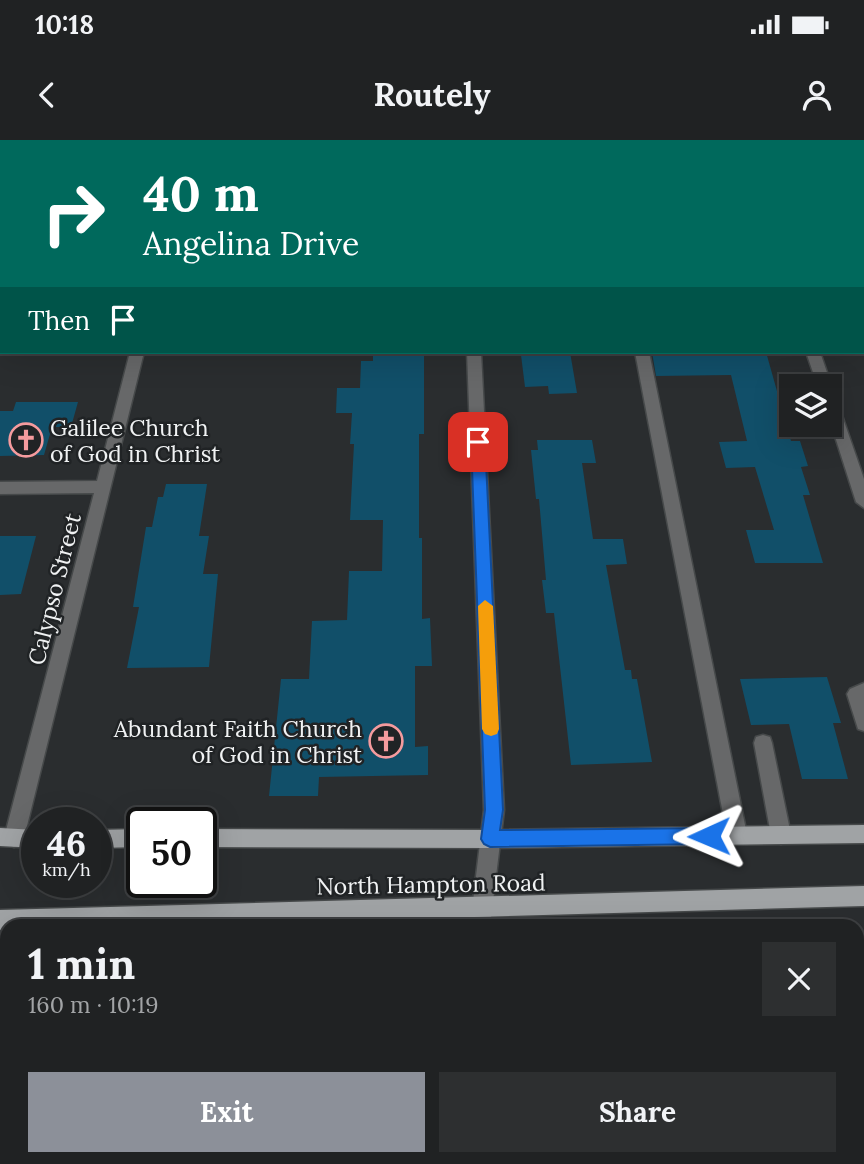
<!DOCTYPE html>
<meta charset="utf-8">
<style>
body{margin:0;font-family:Lora,serif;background:#2d2f30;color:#f1f3f6;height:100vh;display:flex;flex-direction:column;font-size:26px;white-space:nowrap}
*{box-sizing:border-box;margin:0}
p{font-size:23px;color:#a2a4a6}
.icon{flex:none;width:38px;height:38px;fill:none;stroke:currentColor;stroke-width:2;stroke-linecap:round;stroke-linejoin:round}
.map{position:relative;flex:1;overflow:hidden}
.side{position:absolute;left:0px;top:779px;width:864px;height:247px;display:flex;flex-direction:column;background:#202223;border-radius:21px 21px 0 0;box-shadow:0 7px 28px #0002,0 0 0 2px #3d3f41}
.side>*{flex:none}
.hud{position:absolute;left:0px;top:0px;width:864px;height:214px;box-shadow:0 7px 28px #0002,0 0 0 2px #3d3f41;background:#00695c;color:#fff;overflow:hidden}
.controls{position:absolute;left:779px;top:234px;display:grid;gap:14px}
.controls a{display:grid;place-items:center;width:63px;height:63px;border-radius:0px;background:#202223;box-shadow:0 7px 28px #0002,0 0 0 2px #3d3f41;font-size:35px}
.speed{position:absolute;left:21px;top:667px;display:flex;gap:14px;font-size:35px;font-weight:700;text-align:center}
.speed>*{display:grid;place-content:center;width:91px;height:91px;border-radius:50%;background:#202223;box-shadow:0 7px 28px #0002,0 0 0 2px #3d3f41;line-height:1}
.speed small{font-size:18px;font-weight:400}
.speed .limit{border:4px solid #111;border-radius:10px;background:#fff;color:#111}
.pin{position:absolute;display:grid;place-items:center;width:60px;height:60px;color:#fff;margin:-30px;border-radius:14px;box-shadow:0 4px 10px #0006}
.me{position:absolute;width:77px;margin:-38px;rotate:269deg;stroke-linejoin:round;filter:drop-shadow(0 0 5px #0008)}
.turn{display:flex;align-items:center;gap:24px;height:147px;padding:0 28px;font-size:32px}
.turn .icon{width:91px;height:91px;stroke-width:2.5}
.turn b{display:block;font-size:49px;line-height:60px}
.then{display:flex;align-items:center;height:66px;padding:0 28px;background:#0003;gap:14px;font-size:26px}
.round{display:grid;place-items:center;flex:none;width:74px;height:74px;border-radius:0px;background:#2d2f30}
.overview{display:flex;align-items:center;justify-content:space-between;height:119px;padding:0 28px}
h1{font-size:42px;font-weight:700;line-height:52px}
.primary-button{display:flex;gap:14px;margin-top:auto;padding:14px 28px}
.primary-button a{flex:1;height:80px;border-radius:0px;background:#8c9099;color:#fff;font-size:28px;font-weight:700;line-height:80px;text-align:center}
.primary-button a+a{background:#2d2f30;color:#f1f3f6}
.status{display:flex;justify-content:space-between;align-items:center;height:49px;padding:0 35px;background:#202223;direction:ltr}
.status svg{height:19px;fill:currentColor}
header{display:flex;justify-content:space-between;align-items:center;height:91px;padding:0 28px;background:#202223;font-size:32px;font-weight:700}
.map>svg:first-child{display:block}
</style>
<div class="status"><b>10:18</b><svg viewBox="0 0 49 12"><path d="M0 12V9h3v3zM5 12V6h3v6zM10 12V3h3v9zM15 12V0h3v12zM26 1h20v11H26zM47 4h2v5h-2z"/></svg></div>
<header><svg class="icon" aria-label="back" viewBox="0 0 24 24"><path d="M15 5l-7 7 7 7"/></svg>Routely<svg class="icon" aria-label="person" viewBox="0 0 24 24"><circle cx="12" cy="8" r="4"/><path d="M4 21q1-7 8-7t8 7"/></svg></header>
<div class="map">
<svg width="864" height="1024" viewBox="0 0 864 1024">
<rect width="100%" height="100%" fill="#2a2d2f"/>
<!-- green -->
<path fill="#71363a" d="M0,805H7V1018H494V1024H0Z"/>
<!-- building -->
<g fill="#114f69">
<path d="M373,212H424V294H419V398H422V479L430,478L432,526H415V607L428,606V635L319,637L318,656H269L281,539H309L312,481L347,480L349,431H382L383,380H350L354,304H350L352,273H336L337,248H360L361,221H373Z"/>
<path d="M537,212H570L577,253L549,254L548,246L525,247L521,215H538Z"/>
<path d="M652,212H766L791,301H800L808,326L801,327L810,355H803L823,423H755L746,390H774L755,327L726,328L719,302L747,301L731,235L656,236Z"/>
<path d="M16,262H78L71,287H52L44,315L0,316V271H13Z"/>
<path d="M537,300H592L596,323H582L593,399H623L627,424L606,425L625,530H631L632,539H637L652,622L571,625L554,473H546L542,440H546L539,359H536L531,310H538Z"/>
<path d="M166,344H207L199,396H209L203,434H218L209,527L127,528L139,467H133L146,387H152L158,357H163Z"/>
<path d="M0,396H36L21,454L0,455Z"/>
<path d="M827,537L841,583H833L848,639H802L789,584L751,585L740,539Z"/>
</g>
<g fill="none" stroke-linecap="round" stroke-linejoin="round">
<defs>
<g id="minor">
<rect x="183" y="0" width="12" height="2"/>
<rect x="456" y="0" width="12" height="2"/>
<path d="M594,0H606L607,2H595Z"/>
<rect x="735" y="0" width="12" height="2"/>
<path d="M857,0H864V5L863,2Z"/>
<rect x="0" y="139" width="2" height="8"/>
<path d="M130,212H144L24,698L21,704L14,707L7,704L4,698L94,353L0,354V342L97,341Z"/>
<path d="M467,212H481L504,670L490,786H470L484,670Z"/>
<path d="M635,212H649L747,695L744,701L737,704L730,701L727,695Z"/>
<path d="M806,212H820L832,247L830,250V247H818Z"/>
<path d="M830,256L837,261L864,339V368L856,362L830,281Z"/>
<path d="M864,543V591L858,589L847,554L850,549Z"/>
<path d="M763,595L770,597L772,603L791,695L788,701L781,704L774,701L771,695L754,603L756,597Z"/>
<rect x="858" y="849" width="6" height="22"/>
<path d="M0,1000H7V1018L15,1020L0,1024Z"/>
<path d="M20,1018H44L43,1024H19Z"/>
<rect x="472" y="1018" width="24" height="6"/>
<path d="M677,1018H701L699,1024H675Z"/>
</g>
<g id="major">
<path d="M864,685V703L490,708L201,707V689L490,690Z"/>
<path d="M0,688L37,690V708L0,706Z"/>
<path d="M142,689V707L96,708V690Z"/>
<path d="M864,746V766L154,786H7V790H0V770Z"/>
</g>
</defs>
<!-- minor casing -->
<use href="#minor" stroke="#46494a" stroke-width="3"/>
<!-- major casing -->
<use href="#major" stroke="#46494a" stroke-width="3"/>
<!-- minor -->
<use href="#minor" fill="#676869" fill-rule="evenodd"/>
<!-- major -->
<use href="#major" fill="#a0a3a5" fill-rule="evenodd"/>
</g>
<!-- route -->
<path fill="#1a73e8" stroke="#114b97" stroke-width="2" d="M478,297L485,302L503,670L500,690L709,688L716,690L718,696L716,702L709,704L490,707L484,704L481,699L485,670L471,302Z"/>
<!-- slow -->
<path fill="#f59e0b" d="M485,460L493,466L499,589L497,594L491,596L485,594L482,589L478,466Z"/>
<!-- icons -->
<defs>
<symbol id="church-ring" viewBox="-11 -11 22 22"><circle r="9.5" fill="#202325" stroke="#f59b9e" stroke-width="1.5"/><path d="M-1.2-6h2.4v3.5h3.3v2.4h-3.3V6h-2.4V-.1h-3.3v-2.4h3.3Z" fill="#f59b9e"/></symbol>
</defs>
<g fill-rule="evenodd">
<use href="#church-ring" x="7" y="281" width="38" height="38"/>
<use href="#church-ring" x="367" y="582" width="38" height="38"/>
</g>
<g text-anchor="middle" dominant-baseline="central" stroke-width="5" stroke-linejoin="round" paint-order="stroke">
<!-- poi labels -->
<g font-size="23" fill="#f0f2f3" stroke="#202325" text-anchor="start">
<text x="50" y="287">Galilee Church<tspan x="50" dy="26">of God in Christ</tspan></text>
<text x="362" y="588" text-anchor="end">Abundant Faith Church<tspan x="362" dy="26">of God in Christ</tspan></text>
</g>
<!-- street labels -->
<g font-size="23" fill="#f0f2f3" stroke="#202325">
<text transform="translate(54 449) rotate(-76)">Calypso Street</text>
<text transform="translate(431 744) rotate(-1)">North Hampton Road</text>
</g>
</g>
</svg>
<div class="controls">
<a><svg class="icon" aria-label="layers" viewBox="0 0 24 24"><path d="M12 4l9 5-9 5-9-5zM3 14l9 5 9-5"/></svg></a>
</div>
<div class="speed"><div>46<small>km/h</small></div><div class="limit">50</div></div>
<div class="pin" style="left:478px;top:302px;background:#d93025"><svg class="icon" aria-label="arrive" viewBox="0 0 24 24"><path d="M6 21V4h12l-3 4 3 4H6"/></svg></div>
<svg class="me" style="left:709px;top:696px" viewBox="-20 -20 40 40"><path d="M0-17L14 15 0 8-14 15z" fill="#1a73e8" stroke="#fff" stroke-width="4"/></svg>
<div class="hud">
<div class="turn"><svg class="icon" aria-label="right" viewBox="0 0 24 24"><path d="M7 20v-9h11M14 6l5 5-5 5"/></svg><div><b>40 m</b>Angelina Drive</div></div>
<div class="then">Then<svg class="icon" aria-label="arrive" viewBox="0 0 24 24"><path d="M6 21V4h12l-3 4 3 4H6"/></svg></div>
</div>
<section class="side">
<div class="overview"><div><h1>1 min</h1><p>160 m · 10:19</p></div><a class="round"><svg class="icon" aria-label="close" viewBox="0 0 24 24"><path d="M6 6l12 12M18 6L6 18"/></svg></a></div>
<div class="primary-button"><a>Exit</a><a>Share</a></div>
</section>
</div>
